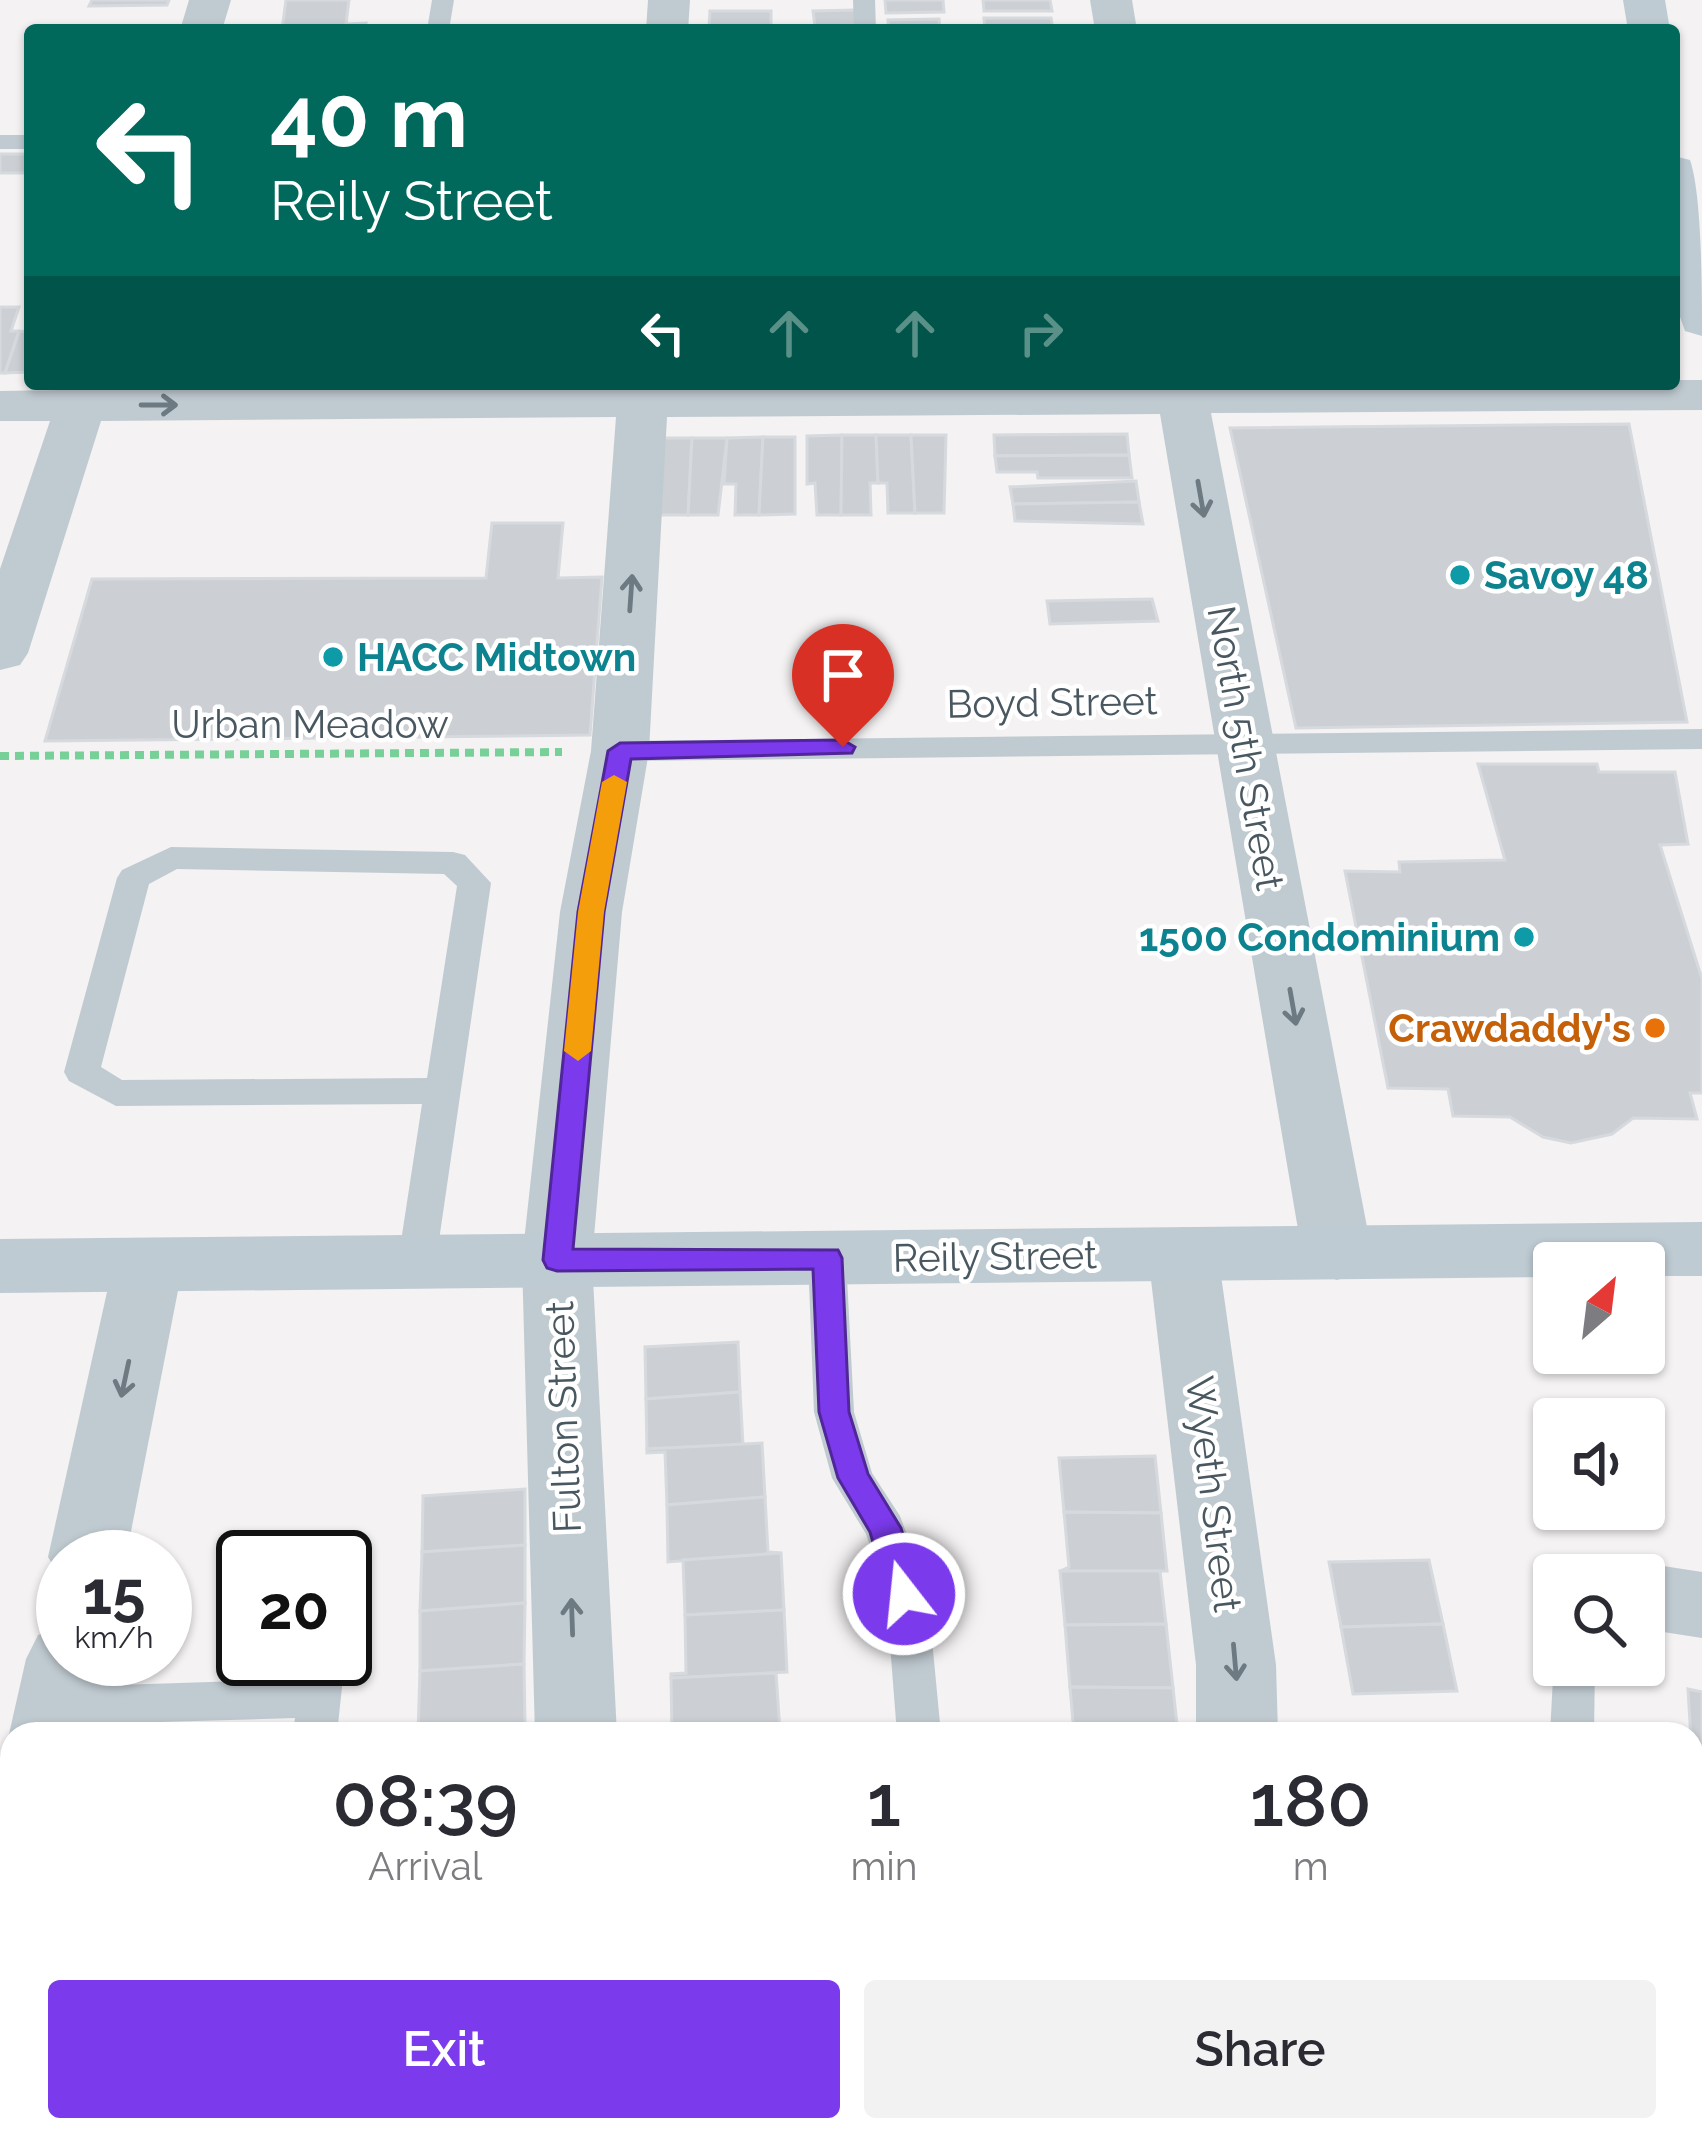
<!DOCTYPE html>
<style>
body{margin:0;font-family:Raleway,sans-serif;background:#f2f2f3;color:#2b2b33;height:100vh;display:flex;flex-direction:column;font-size:45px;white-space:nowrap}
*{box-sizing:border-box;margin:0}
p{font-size:39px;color:#7c7c81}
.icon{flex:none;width:66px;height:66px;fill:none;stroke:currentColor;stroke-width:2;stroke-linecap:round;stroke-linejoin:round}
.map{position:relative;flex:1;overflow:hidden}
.sheet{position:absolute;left:0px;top:1722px;width:1704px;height:420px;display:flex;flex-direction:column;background:#fff;border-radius:36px 36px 0 0;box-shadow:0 3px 9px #0004}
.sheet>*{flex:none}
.top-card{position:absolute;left:24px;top:24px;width:1656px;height:366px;border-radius:12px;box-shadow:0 3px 9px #0004;background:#00695c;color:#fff;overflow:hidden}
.needle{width:78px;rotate:28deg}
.controls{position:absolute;left:1533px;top:1242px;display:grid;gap:24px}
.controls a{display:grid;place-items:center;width:132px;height:132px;border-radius:12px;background:#fff;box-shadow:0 3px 9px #0004;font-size:60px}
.speed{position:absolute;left:36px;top:1530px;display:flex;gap:24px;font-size:60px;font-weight:700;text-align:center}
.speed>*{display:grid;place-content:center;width:156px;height:156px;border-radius:50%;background:#fff;box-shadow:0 3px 9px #0004;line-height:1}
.speed small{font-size:30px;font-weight:400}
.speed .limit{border:6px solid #111;border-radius:18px;background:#fff;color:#111}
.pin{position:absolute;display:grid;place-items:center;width:102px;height:102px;color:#fff;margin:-123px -51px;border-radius:50% 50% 50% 0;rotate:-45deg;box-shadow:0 0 12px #0007}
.pin .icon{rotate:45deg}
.me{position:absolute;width:132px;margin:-66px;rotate:344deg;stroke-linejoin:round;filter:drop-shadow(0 0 9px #0008)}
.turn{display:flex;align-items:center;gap:42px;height:252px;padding:0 48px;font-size:54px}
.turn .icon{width:156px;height:156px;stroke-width:2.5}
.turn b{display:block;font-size:84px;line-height:102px}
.lanes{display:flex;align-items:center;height:114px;padding:0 48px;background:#0003;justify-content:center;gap:60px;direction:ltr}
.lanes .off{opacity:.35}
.eta{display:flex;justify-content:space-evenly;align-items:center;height:204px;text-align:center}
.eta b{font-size:72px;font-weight:600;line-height:84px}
.button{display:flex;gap:24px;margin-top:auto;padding:24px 48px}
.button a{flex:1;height:138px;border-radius:12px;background:#7c3aed;color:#fff;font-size:48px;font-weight:600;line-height:138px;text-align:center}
.button a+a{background:#f2f2f3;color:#2b2b33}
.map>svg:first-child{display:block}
</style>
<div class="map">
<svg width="1702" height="2142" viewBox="0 0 1702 2142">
<rect width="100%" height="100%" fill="#f4f2f2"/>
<!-- building -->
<g fill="#ccd0d4" stroke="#d6d9dd" stroke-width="3">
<path d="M92,0H169L167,5L89,6Z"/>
<path d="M286,0H349L346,24L366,23L364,30H282Z"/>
<path d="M885,0H943L944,12L886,13Z"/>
<path d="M983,0H1050L1052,11H984Z"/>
<path d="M856,10L860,25L815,26L813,11Z"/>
<path d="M710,11H771V26L709,27Z"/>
<path d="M984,18H1051L1053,30H985Z"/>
<path d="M939,19L940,30H889L888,20Z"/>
<rect x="0" y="154" width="30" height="19"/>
<path d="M0,307H19L11,331H19L5,373H0Z"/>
<path d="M30,317V372L5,373L19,332L25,331Z"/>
<path d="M1629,424L1687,722L1296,728L1230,428Z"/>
<path d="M1127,434L1129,455L995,456L994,435Z"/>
<path d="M842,435L841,515H817L815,483L807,484V436Z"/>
<path d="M842,435H876L878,483H870L871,515H841Z"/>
<path d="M876,435H911L915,513H888L887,483H878Z"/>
<path d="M911,435H946L944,513H915Z"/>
<path d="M763,437L759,515H735L736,484H724L727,438Z"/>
<path d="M763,437H795V514L759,515Z"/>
<path d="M661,438H692L688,515H656Z"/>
<path d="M692,438H727L718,515H688Z"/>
<path d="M1129,455L1132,478H1038L1037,472H997L995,456Z"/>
<path d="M1136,481L1139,502L1013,504L1010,487Z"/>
<path d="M1139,502L1143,524L1015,521L1013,504Z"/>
<path d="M492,523H563L558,578L602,577L590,735L45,741L92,579L486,578Z"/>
<path d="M1152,599L1158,621L1050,624L1047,601Z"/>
<path d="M1478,764H1597L1599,772H1675L1688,844L1660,845L1702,979V1093H1690L1697,1119L1633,1118L1612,1134L1571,1143L1543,1137L1510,1117L1453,1116L1448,1089L1388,1088L1345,871L1400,872L1399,862L1505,860Z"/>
<path d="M738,1342L740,1392L646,1399L645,1347Z"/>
<path d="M740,1392L743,1445L647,1449L646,1399Z"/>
<path d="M762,1443L765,1497L667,1505L665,1452L647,1453V1449Z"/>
<path d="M1155,1456L1161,1513L1064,1512L1059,1458Z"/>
<path d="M525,1489V1545L422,1552L423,1496Z"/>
<path d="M765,1497L768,1552L781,1553L668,1562L667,1505Z"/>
<path d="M1064,1512L1161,1513L1167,1571H1060L1069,1567Z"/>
<path d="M525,1545V1603L420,1611L422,1552Z"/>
<path d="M781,1553L784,1610L685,1615L683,1560Z"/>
<path d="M1429,1560L1443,1624L1341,1627L1329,1562Z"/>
<path d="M1060,1571H1160L1166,1624L1065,1625Z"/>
<path d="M525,1603L524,1664L420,1671V1611Z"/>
<path d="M784,1610L787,1672L671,1678V1674L686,1673L685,1615Z"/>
<path d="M1166,1624L1173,1688L1070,1687L1065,1625Z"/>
<path d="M1443,1624L1457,1691L1353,1694L1341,1627Z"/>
<path d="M524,1664L525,1725L418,1734L420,1671Z"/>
<path d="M776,1673L780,1732L672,1734L671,1678Z"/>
<path d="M1070,1687L1173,1688L1178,1734H1074Z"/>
<path d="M1688,1689L1702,1692V1758L1692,1757Z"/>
<path d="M525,1725V1734H421Z"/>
<path d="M1692,1757L1702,1758V1826L1692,1825Z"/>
<path d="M1692,1825L1702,1826V1889L1692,1887Z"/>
<path d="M1692,1959L1702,1961V2028L1692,2026Z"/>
<path d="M1692,2026L1702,2028V2096L1692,2095Z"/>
<path d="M42,2130H218L217,2140L40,2142Z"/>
<path d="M392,2130H520V2142H391Z"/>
<path d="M640,2130H720L721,2142H641Z"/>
<path d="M1359,2130H1474L1475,2142H1360Z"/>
</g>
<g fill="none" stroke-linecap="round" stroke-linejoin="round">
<!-- path -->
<path stroke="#78d099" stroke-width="8" stroke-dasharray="9 6" stroke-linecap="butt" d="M0,756L562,752"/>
<!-- lane -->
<g fill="#c0cbd1" fill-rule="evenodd">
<path d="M432,0H454L449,30H427Z"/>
<path d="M853,0H875L876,30H854Z"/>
<rect x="0" y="135" width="30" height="14"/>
<path d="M1702,729V749L620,761L604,751L620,741Z"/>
<path d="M171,847L453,852L465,855L491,883L436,1261L431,1271L417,1276L403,1271L398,1261L422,1104L116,1106L69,1081L64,1072L117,878L122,870ZM177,869L444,874L457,886L427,1078L122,1080L101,1067L149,884Z"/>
<path d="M827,1243L841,1248L846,1258L854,1412L872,1473L900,1516L920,1569L930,1619L941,1734H897L888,1619L878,1569L866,1534L832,1478L814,1412L808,1258L813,1248Z"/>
<path d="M333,1533L348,1539L354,1551L347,1570L345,1557H311L318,1539Z"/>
<path d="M301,1659H345L337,1734H293L295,1718L56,1725L40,1720L34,1706L40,1692L56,1687L299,1679Z"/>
<path d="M1554,1659V1665H1595L1594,1734H1550Z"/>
<path d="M248,2130H298L297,2142H247Z"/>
<path d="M760,2130H810L808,2142H758Z"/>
<path d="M1556,2130H1606L1608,2142H1558Z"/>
</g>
<!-- street -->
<g fill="#c0cbd1" fill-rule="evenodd">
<path d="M189,0H231L222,30H180Z"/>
<path d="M648,0H690L688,30H646Z"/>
<path d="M1090,0H1132L1137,30H1095Z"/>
<path d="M1674,380H1702V410L1211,413L1372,1253L1362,1272L1337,1280L1312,1272L1302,1253L1160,414L667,417L649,751L622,912L592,1260L617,1734H535L522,1260L560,912L591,751L616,417L101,421L28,653L20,665L0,670V569L50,421H0V391L60,390L62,384H112L110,390L619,384H1674Z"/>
<path d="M1183,1227L1208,1235L1218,1254L1276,1665L1278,1734H1196V1665L1148,1254L1158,1235Z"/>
<path d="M148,1238L173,1246L183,1265L126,1557H63V1581L48,1557L113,1265L123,1246Z"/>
<path d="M1644,1563L1702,1572V1638L1644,1629V1575H1615Z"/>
<path d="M63,1626V1659H106L91,1734H12V1740L9,1734L26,1659L38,1635Z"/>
<path d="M12,1877V2011L0,2016V1882Z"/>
<rect x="549" y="2130" width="90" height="12"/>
<path d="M1197,2130H1287L1288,2142H1198Z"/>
</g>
<!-- secondary -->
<g fill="#becbd3" fill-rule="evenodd">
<path d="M1623,0H1665L1670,30H1628Z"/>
<path d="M1674,156L1690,160C1702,195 1702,292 1702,336L1685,331L1674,300Z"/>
<path d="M1702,1222V1276H1644V1263H1554V1277L0,1293V1239Z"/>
</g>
</g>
<!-- one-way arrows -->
<defs><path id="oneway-shaft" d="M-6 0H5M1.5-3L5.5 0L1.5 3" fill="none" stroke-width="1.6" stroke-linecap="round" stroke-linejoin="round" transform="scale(3)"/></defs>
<g stroke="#6d7a82">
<use href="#oneway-shaft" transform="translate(159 405)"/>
<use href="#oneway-shaft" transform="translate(1201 499) rotate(80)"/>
<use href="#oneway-shaft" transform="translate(631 593) rotate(-86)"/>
<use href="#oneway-shaft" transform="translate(1293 1007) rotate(80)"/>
<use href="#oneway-shaft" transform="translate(125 1379) rotate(102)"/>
<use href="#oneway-shaft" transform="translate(572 1617) rotate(-92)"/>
<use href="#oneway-shaft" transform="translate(1235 1662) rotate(85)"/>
</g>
<!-- route -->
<path fill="#7c3aed" stroke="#51269a" stroke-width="3" d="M843,740L855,747L852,753L631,759L604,912L573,1249L838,1250L842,1258L849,1412L868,1474L901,1528L921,1594L916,1604L904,1608L893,1604L888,1594L870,1532L838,1478L819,1412L813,1269L557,1271L547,1268L543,1260L578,912L608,751L620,743Z"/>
<!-- slow -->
<path fill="#f59e0b" d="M614,775L627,782L604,912L591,1051L578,1061L564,1051L578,912L602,782Z"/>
<!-- markers -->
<g fill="#0f9aa8" stroke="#fff" stroke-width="4.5">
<circle cx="1460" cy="575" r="12"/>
<circle cx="333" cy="657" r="12"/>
<circle cx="1524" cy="937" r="12"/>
</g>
<circle fill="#e8710a" stroke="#fff" stroke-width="4.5" cx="1655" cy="1028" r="12"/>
<g text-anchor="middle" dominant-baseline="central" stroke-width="9" stroke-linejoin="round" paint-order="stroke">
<!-- culture labels -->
<g font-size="39" font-weight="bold" fill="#0d838f" stroke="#fff" text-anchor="start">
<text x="1484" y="575">Savoy 48</text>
<text x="357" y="657">HACC Midtown</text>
<text x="1500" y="937" text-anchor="end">1500 Condominium</text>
</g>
<!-- street labels -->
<g font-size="39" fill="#495860" stroke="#fff">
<text transform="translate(1052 702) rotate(-1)">Boyd Street</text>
<text x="310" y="724">Urban Meadow</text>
<text transform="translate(1246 748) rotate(80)">North 5th Street</text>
<text transform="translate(995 1256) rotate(-1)">Reily Street</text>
<text transform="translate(563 1417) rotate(-92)">Fulton Street</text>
<text transform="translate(1214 1494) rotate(83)">Wyeth Street</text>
</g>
<!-- food labels -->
<g font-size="39" font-weight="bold" fill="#c56008" stroke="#fff" text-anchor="end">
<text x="1631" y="1028">Crawdaddy's</text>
</g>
</g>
</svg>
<div class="controls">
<a><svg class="needle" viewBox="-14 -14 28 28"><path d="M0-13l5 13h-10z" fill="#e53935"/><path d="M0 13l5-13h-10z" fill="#7c7c81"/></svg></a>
<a><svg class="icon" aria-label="sound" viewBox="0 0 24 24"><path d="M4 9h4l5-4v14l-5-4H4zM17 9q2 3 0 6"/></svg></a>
<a><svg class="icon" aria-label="search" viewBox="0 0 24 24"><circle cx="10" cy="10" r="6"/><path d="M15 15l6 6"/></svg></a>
</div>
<div class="speed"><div>15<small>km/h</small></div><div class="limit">20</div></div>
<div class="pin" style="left:843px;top:747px;background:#d93025"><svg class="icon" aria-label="arrive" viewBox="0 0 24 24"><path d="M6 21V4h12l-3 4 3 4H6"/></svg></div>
<svg class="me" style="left:904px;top:1594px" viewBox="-20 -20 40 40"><circle r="17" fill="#7c3aed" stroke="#fff" stroke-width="3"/><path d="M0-11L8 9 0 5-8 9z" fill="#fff"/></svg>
<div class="top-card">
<div class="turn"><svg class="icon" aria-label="left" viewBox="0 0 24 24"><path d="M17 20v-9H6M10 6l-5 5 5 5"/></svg><div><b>40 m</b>Reily Street</div></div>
<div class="lanes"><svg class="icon" aria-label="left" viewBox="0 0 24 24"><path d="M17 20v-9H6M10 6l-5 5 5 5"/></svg><svg class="icon off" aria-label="ahead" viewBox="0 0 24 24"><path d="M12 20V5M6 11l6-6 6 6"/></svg><svg class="icon off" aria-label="ahead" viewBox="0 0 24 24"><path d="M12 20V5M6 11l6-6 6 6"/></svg><svg class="icon off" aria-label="right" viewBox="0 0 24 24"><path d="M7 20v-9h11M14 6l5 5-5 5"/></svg></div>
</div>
<section class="sheet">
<div class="eta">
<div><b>08:39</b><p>Arrival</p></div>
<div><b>1</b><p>min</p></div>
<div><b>180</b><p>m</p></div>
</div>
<div class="button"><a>Exit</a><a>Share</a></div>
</section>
</div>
